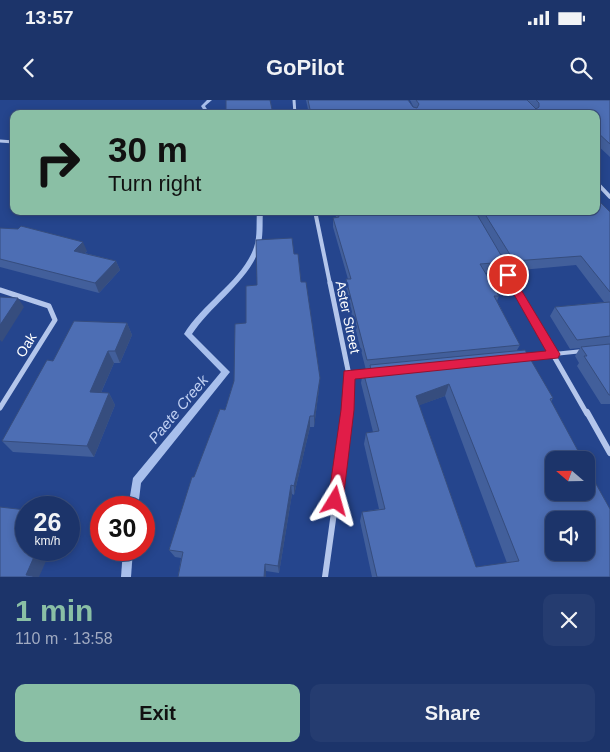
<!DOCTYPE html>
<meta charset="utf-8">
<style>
body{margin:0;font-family:Arial,sans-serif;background:#253c70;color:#f1f3f6;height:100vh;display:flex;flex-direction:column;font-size:19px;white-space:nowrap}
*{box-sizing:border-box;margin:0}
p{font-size:16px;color:#a0aac1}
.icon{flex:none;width:28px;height:28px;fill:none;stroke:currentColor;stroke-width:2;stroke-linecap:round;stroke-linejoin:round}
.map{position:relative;height:477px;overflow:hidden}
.sheet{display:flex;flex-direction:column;background:#1c346a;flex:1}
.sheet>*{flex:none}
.banner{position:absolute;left:10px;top:10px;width:590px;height:105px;border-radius:10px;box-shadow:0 2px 8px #0003,0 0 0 1px #3a4f7e;background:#8abfa5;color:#111;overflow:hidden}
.needle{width:32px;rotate:290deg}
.buttons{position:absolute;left:545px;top:351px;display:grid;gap:10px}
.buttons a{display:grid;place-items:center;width:50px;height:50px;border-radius:10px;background:#1c346a;box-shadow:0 2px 8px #0003,0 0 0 1px #3a4f7e;font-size:25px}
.speed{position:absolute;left:15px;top:396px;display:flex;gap:10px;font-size:25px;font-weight:700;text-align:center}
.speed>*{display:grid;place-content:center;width:65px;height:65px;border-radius:50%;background:#1c346a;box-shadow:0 2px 8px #0003,0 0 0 1px #3a4f7e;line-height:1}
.speed small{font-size:12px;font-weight:400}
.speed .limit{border:8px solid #d22;background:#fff;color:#111}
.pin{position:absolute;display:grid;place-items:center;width:42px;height:42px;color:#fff;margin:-21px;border:2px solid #fff;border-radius:50%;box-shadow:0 1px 5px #0007}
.me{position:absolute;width:55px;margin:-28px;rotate:8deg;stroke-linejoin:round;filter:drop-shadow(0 0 4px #0008)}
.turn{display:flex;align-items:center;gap:18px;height:105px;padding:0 15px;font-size:22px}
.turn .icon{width:65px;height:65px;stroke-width:2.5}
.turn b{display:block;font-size:35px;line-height:42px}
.round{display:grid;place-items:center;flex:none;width:52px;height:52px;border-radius:10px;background:#253c70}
.head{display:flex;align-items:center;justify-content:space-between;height:85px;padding:0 15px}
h1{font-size:30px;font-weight:700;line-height:38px;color:#8abfa5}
.button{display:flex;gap:10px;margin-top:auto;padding:10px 15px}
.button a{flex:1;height:58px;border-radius:10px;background:#8abfa5;color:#111;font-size:20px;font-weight:700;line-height:58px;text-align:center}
.button a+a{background:#253c70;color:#f1f3f6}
.status{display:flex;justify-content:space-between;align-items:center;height:35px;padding:0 25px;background:#1c346a;direction:ltr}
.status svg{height:14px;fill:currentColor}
header{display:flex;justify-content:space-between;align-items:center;height:65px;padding:0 15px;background:#1c346a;font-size:22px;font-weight:700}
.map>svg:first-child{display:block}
</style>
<div class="status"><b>13:57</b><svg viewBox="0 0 49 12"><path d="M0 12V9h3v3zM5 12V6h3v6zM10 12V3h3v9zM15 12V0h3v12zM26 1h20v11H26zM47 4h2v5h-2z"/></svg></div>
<header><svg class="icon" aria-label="back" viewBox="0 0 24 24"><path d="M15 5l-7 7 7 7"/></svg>GoPilot<svg class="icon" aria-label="search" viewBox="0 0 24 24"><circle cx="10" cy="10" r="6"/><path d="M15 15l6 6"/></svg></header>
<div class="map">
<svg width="610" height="477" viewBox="0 0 610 477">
<rect width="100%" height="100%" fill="#25458d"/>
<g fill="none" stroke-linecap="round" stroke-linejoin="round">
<!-- stream -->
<g fill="#a8bfec" fill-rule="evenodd">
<path d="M207,0H212L205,6L210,14H206L201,6Z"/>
<path d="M257,111H263C262,124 264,138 259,150C247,182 211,205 192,234L230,272L141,383L138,408H128L133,378L221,272L184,234C202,204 241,181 253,150C258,138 256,124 257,111Z"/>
<path d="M123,450H133L131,477H121Z"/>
</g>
<!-- service -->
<g stroke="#b4c6eb" stroke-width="4">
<path d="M525,257L583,251"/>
<path d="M349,275L366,273"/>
</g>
<!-- minor-far3 -->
<g stroke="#b4c6eb" stroke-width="3">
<path d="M294,0L295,14"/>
<path d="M0,41L14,42"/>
</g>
<!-- minor-far2 -->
<g stroke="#b4c6eb" stroke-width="4">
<path d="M596,82L610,97"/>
<path d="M315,111L330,184"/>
<path d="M501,163L513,184"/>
</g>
<!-- minor-far1 -->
<g stroke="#b4c6eb" stroke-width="5">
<path d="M330,183L349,275L347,314"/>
<path d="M512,183L587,314"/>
<path d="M0,190L49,206L55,220L0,308"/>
</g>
<!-- minor -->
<g stroke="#b4c6eb" stroke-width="6">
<path d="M587,312L610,353"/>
<path d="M325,477L348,312"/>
</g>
</g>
<!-- wall -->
<g fill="#425f9b" fill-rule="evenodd">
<path d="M306,0H408L413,7L414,8L410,0H610V57L596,44V14H309Z"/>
<path d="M334,111H596L610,112V304H601L577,266L579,263L575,256L580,248L570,249L550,216L555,207L604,202L576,165L510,171L505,163L501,171L485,173L499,196L497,201L520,245L517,250L553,298L551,302L610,477H372L360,421L362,412L379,409L364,344L366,333L373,332L361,283L363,271L369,270V269L366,270L345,189L346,179H348L333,127V118L336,117ZM445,296L507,463L476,467L419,305Z"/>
<path d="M0,128L87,151L85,153L116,161L120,170L99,193L0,167Z"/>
<path d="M294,154L319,289L314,327H310L294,395L292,394L279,473L266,471V477H178L181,458L175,457L169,450L194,377L225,310L234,281L246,223L257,185Z"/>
<path d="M127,223L132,235L120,263H114L101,293H109L115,305L94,357L13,352L2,341L53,261Z"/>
</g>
<!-- shaded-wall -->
<g fill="#364d7e">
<path d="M83,142L87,151L78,160L74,151Z"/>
<path d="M116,161L120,170L99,193L95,183Z"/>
<path d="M18,198L24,207L2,242L0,240V225Z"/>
<path d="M127,223L132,235L120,263L115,251Z"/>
<path d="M108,251L114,263L96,304L90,292Z"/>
<path d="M320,278L319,289L314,327V316Z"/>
<path d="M449,284L445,296L412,308L416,296Z"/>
<path d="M109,293L115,305L94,357L87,346Z"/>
<path d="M310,316V327L294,395V386Z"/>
<path d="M291,385L292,394L279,473L278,466Z"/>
<path d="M37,450H51L39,477H29L26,475Z"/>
<path d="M265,464L266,471V477H264Z"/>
</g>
<!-- building -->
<g fill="#4d6eb4" stroke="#364d7e" fill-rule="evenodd">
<path d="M226,0H270L273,14H226Z"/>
<path d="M308,0H408L413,7L417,8L419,4L416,0H527L536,9L539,7V3L536,0H610V44L596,31V14H311Z"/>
<path d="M596,98L610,112V192L581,156L514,161L483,111H596Z"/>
<path d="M337,111H475L505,162L480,164L499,196H494L520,245L367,260L346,179H351L333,118L339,117Z"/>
<path d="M21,126L83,142L74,151L116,161L95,183L0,159V128L18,129Z"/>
<path d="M292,138L294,154H298L301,182H306L320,278L314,316H310L294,386L291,385L278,466L265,464L264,477H178L183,452L169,450L192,377H194L220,309L225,310L234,281L235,224L246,223V186L257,185L256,140Z"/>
<path d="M0,197L18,198L0,225Z"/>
<path d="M610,202V236L577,240L555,207Z"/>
<path d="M74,221L127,223L115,251H108L90,292L109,293L87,346L2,341L47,260L53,261Z"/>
<path d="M610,244V295H609L584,256H587L581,247Z"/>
<path d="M525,250L553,298L550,299L583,360H554V392H586V366L610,409V477H377L362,412L385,409L366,333L379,331L363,271L371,270L370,265ZM449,284L519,461L476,467L416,296ZM554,420H586V452H554Z"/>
<path d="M0,407L26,410V450H37L26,475L33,476V477H0Z"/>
</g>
<!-- route -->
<path fill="#e11d48" stroke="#92132f" d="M508,172L511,173L558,251L560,254L558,258L355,279L354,310L343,401L340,406L335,408L330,406L328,401L341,310L344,271L546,251L503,175Z"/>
<g text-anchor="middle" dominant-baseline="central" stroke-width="5" stroke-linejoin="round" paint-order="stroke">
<!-- street labels -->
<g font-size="14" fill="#fff" stroke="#25458d">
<text transform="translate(348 217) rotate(78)">Aster Street</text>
<text transform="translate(26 245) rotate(-58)">Oak</text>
</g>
<!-- water labels -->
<g font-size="15" font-style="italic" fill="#c0d0f2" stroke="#25458d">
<text transform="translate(178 309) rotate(-50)">Paete Creek</text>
</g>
</g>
</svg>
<div class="buttons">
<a><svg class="needle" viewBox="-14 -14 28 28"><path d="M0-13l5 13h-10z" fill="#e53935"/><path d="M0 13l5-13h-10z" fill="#a0aac1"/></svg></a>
<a><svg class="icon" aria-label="sound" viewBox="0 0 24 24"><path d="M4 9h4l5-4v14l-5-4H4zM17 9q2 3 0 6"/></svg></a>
</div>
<div class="speed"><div>26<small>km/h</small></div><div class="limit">30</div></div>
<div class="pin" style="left:508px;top:175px;background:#d93025"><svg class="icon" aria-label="arrive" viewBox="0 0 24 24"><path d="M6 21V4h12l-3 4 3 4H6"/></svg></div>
<svg class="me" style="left:335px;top:401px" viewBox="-20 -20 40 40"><path d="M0-17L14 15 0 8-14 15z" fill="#e11d48" stroke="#fff" stroke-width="4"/></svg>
<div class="banner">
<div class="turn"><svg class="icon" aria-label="right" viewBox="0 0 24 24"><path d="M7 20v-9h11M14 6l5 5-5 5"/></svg><div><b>30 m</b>Turn right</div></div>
</div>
</div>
<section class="sheet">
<div class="head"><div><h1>1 min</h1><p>110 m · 13:58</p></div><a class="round"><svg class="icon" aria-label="close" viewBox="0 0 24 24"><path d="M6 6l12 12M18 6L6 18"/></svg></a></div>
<div class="button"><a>Exit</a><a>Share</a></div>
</section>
